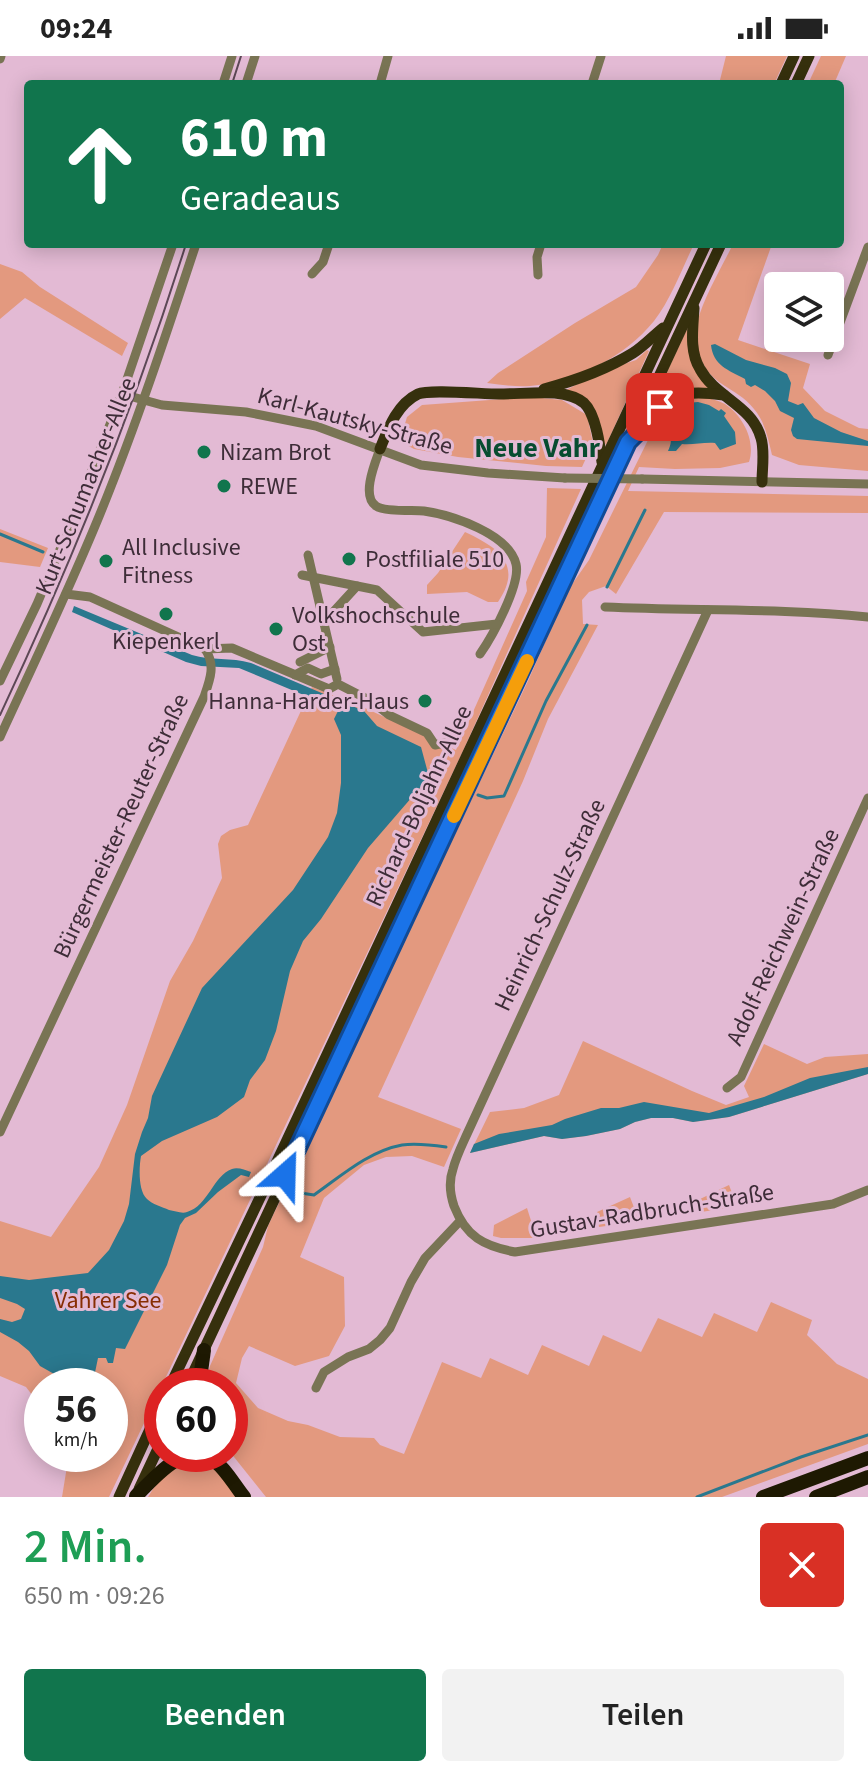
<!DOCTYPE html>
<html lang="de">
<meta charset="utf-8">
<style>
body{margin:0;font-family:"Source Sans 3",sans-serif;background:#f2f2f2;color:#222;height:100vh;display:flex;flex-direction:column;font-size:30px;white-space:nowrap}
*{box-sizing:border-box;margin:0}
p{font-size:26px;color:#767676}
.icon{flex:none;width:44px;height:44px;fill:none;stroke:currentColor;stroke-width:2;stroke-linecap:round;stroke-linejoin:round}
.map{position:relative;height:1441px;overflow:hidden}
.panel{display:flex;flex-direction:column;background:#fff;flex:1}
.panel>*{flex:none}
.guide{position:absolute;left:24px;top:24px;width:820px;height:168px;border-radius:8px;box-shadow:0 4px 20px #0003;background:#11754d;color:#fff;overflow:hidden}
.tools{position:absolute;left:764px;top:216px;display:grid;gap:16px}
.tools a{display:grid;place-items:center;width:80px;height:80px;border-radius:8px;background:#fff;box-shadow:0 4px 20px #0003;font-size:40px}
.speed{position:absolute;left:24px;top:1312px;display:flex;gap:16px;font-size:40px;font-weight:700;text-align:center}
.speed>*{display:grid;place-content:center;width:104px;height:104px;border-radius:50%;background:#fff;box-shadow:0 4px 20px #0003;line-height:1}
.speed small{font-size:20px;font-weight:400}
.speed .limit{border:12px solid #d22;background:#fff;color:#111}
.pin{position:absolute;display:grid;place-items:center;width:68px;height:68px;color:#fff;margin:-34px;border-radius:16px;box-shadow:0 4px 12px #0006}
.me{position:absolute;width:88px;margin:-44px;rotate:25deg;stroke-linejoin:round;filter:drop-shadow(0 0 6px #0008)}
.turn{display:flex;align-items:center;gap:28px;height:168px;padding:0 24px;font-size:36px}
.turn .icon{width:104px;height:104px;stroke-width:2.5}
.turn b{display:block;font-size:56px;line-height:68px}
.round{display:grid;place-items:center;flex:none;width:84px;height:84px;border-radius:8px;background:#f2f2f2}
.head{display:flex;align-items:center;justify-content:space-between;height:136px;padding:0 24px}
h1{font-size:48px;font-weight:600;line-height:60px;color:#1e9e55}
.primary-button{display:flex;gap:16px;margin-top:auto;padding:16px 24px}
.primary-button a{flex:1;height:92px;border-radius:8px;background:#11754d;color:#fff;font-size:32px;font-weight:600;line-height:92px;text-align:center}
.primary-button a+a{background:#f2f2f2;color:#222}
.status{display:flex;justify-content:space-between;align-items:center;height:56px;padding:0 40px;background:#fff;direction:ltr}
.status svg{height:22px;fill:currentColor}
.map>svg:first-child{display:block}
</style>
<div class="status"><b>09:24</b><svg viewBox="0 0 49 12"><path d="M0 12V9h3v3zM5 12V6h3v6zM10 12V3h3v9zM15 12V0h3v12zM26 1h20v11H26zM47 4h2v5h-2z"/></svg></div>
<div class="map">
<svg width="868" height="1441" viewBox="0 0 868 1441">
<rect width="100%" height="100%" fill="#e3bad4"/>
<!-- green -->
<g fill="#e3997f">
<path d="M726,0H787L774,28H719Z"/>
<path d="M821,0H846L834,28H808Z"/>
<path d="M663,188H694C682,213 671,243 654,265C625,301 576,326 530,330C516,331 501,329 487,327L498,317L575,267L636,231L658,199Z"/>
<path d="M733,188H772L738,284L810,308L803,332L825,355L859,372L868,373V415L799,409L772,399C768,382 765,366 754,353C735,329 709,331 699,297C696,287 695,278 697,267C704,240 721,213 733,188Z"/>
<path d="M0,208L22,216L40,231L128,287L122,300L25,242L0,263Z"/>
<path d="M687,273L689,275L688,280L716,334L666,341L651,353L650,352Z"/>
<path d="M647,294L649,295L606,389L604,386L599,369L566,334L603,315L636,304Z"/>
<path d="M700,340C708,342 717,344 725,348C743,360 756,385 749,406L720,412L675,413L639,411L628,435L868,440V457L664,456L616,538L606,530L589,536L582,544L583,568L598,569L548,663L523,725L378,1041L461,1073L444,1111L412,1100L386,1101L364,1109L324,1142L300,1201L344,1221L345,1270L329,1300L295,1310L249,1290L242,1302L236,1327L258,1352L288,1365L308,1369L340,1381L374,1382L380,1389L404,1398L442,1306L481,1322L490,1302L528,1319L542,1289L589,1310L603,1279L641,1296L658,1262L702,1281L714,1257L757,1276L771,1246L812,1264L807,1279L837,1308L868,1323V1388L722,1441H266L230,1396V1330H204L210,1310L263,1191L268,1170L528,625L568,534L589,504L649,382L675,345Z"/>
<path d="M532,341L562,344L587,359L593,387L582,411L546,410L458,401L414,393L403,387L401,381L407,361L422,349Z"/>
<path d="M547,432L581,433L462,697L109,1441H62L69,1398H110V1330H42V1349L39,1348L26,1331L0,1320V1165L51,1181L99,1111L127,1049L170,925L193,885L222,822L218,788L221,780L230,774L248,769L312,631L365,652L456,694L527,535L526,526L546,481Z"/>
<path d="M0,473L48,492L40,511L0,506Z"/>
<path d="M465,476C497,491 524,508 498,546H488L467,536L427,538V529L438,517Z"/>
<path d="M583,985L692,1035L726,1049L749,1041L744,1030L764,988L807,1008L825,1001L868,998V1018L729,1061L693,1066L673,1062H651L635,1066L620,1073L586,1080L562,1083L544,1080L470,1097L490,1056L524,1052L559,1039Z"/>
<path d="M729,1129L732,1137L724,1140L726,1152L695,1157L698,1144Z"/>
<path d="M630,1141L638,1162L634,1163L635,1166L599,1171L597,1156Z"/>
<path d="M527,1152L533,1171L534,1182H501L493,1180L494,1169Z"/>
<path d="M177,1404L212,1407L241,1441H148L153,1433Z"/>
</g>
<!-- water -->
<g fill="#2a788e">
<path d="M715,288L746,304L775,312L787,318L791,327L788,345L798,349L803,347L814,362L841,376L868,385V390L797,383L793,380L791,374L794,362L780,355L775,345L765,335L755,329L751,331L746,328L745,323C728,314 713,309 711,289Z"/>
<path d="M698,346L709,349L719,355L721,353L726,357L724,360L735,376L736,388L720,394L715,387C704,386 693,389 682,388L676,395H668C675,381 667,380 669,369C671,351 683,347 698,346Z"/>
<path d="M74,550L192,599C211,605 231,601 251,607L364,655L377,670L421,691L428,717L441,723L439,728L430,724L425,726L368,792L321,863L303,885L290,915L276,975L265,1004L250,1024L244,1041L217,1061L162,1085L141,1100C139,1111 138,1135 147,1143C152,1148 162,1151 169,1154C175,1155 182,1158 187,1156C208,1150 213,1120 232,1113C238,1111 245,1114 251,1116L249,1121L241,1119L218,1136L196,1157L185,1162L180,1169L167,1209L125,1293L116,1292L113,1307H108L106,1302H98L93,1326L63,1323L40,1310L29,1295L18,1286L0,1276V1263L12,1266L21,1263L25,1253L17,1248L0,1242V1220L29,1224L88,1217L109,1194L124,1165L129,1148L135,1098L142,1076L148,1062L152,1040L202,932L293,834L328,781L337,757L341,727V679L334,663L338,655L330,650L239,612L201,610L186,606L72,556Z"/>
<path d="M868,1011V1018L729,1061L693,1066L673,1062H651L635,1066L620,1073L586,1080L562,1083L544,1080L470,1097L474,1088L499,1078L552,1069L565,1063L601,1052H619L644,1046L709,1057L764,1041L810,1022Z"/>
</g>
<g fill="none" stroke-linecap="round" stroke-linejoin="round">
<!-- stream -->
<g stroke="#2a788e" stroke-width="3">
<path d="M0,478L43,496"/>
<path d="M607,531L645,454"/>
<path d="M478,739L487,742L504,740L546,645L587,569"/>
<path d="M294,1136L314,1139C341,1120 369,1095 402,1089C417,1087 432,1089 446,1091"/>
<path d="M697,1441L801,1401L868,1379"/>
</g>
<!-- minor -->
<g stroke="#797454" stroke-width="9">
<path d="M0,3L1,0"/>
<path d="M223,28L232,0"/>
<path d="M246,28L255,0"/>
<path d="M380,28L388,0"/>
<path d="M592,28L601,0"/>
<path d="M312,218L323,206L329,188"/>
<path d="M538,219L537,201L541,188"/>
<path d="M828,299L868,191"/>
<path d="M122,338L162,349L246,356L316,370L421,409L488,417L565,422"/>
<path d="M380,393C375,407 361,440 376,450C384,456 413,454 424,455C452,459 509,478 516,508C521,528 492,581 480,598"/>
<path d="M642,423L868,428"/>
<path d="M308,499L337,623"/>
<path d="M302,519L377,534L423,576L497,568"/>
<path d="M605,551C693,555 781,552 868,561"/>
<path d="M708,554L467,1078C462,1089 456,1101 453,1113C449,1124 450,1138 454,1150C466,1181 484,1190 515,1196L833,1148L868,1134"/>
<path d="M324,566L357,530"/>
<path d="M205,593L232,592L329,633L338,628L371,645L389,659L427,677L435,689L449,686L451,680"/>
<path d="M300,606L330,591"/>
<path d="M295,619L308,612L321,618L335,613"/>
<path d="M0,625L37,548L70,470L122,338L173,188"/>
<path d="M0,681C34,607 69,534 100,458C136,370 166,279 196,188"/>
<path d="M727,1032L741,1021L868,742"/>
<path d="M0,1076L204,641C210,624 216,609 205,593L90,541L66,538"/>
<path d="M316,1332L324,1316L348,1301L369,1293L380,1284L390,1272L411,1226L425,1202L460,1165"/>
</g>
<!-- major -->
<g stroke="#36300d" stroke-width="11">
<path d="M781,28L794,0"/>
<path d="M796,28L809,0"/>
<path d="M694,252C693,272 689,295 700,313C716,342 752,349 761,382C765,395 762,413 762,426"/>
<path d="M544,333C574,325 607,313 633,297C644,290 653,280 663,272"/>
<path d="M634,380C669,344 668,331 724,339"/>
<path d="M380,393C388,373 397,348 418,338C429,333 482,338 499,338C517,338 536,336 555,337C564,338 577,341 584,347C596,358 600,390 602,406"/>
<path d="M170,1330L266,1129L706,188"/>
<path d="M187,1330L721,188"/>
<path d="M139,1433L162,1384"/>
<path d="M119,1441L162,1347"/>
</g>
<!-- highway -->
<g stroke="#1e1902" stroke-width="14">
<path d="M199,1330L204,1294"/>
<path d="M136,1440C156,1421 185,1382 216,1406C227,1415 235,1430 244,1441"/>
<path d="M763,1441L868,1402"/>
<path d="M816,1441L868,1421"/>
</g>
<!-- tram -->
<g stroke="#5d4856" stroke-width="2">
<path d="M232,28L241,0"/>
<path d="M0,659C72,506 135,350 186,188"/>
</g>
<!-- minor-bridge -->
<path stroke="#797454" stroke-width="9" d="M565,422L642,423"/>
</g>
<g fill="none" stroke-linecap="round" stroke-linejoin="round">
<defs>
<path id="route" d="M285,1119L628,386L649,365L660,351"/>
</defs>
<!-- route casing -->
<use href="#route" stroke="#114b97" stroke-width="20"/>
<!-- route -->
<use href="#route" stroke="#1a73e8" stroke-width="14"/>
<!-- slow -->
<path stroke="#f59e0b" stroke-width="14" d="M454,760L527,605"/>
</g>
<!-- markers -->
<g fill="#11754d" stroke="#e3bad4" stroke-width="3">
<circle cx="204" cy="396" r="8"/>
<circle cx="224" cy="430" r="8"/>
<circle cx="349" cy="503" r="8"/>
<circle cx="106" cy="505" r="8"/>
<circle cx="166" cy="558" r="8"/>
<circle cx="276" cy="573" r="8"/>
<circle cx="425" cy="645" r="8"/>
</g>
<g text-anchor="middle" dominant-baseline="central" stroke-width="6" stroke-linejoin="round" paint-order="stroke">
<!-- street labels -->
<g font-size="24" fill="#3e2d38" stroke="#e3bad4">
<text transform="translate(355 365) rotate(15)">Karl-Kautsky-Straße</text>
<text transform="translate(86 430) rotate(-68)">Kurt-Schumacher-Allee</text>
<text transform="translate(419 750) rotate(-65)">Richard-Boljahn-Allee</text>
<text transform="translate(121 770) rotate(-65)">Bürgermeister-Reuter-Straße</text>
<text transform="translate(550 849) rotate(-65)">Heinrich-Schulz-Straße</text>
<text transform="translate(783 881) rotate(-65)">Adolf-Reichwein-Straße</text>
<text transform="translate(652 1155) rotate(-9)">Gustav-Radbruch-Straße</text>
</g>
<!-- poi labels -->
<g font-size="24" fill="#3e2d38" stroke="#e3bad4" text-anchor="start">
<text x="220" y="396">Nizam Brot</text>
<text x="240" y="430">REWE</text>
<text x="122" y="491">All Inclusive<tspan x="122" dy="28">Fitness</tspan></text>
<text x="365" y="503">Postfiliale 510</text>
<text x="292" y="559">Volkshochschule<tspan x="292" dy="28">Ost</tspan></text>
<text x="166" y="585" text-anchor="middle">Kiepenkerl</text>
<text x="409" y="645" text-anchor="end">Hanna-Harder-Haus</text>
</g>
<!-- park labels -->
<g font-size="24" fill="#872d03" stroke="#e3bad4">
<text x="108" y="1244">Vahrer See</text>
</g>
<!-- quarter labels -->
<g font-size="28" font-weight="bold" fill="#074c30" stroke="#e3bad4">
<text x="537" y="392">Neue Vahr</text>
</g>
</g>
</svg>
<div class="tools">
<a><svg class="icon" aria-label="layers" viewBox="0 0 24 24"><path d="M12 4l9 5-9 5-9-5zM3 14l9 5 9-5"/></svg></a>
</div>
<div class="speed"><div>56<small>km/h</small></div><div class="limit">60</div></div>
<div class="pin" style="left:660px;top:351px;background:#d93025"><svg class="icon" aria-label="arrive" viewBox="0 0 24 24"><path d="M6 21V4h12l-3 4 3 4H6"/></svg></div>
<svg class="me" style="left:285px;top:1119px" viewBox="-20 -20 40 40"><path d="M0-17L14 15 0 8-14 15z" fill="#1a73e8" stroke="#fff" stroke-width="4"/></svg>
<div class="guide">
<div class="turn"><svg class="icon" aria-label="ahead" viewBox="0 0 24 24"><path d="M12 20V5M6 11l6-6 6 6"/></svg><div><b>610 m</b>Geradeaus</div></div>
</div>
</div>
<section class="panel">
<div class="head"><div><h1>2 Min.</h1><p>650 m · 09:26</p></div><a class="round" style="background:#d93025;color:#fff"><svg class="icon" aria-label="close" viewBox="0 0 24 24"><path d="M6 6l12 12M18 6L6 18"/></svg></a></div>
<div class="primary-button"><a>Beenden</a><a>Teilen</a></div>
</section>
